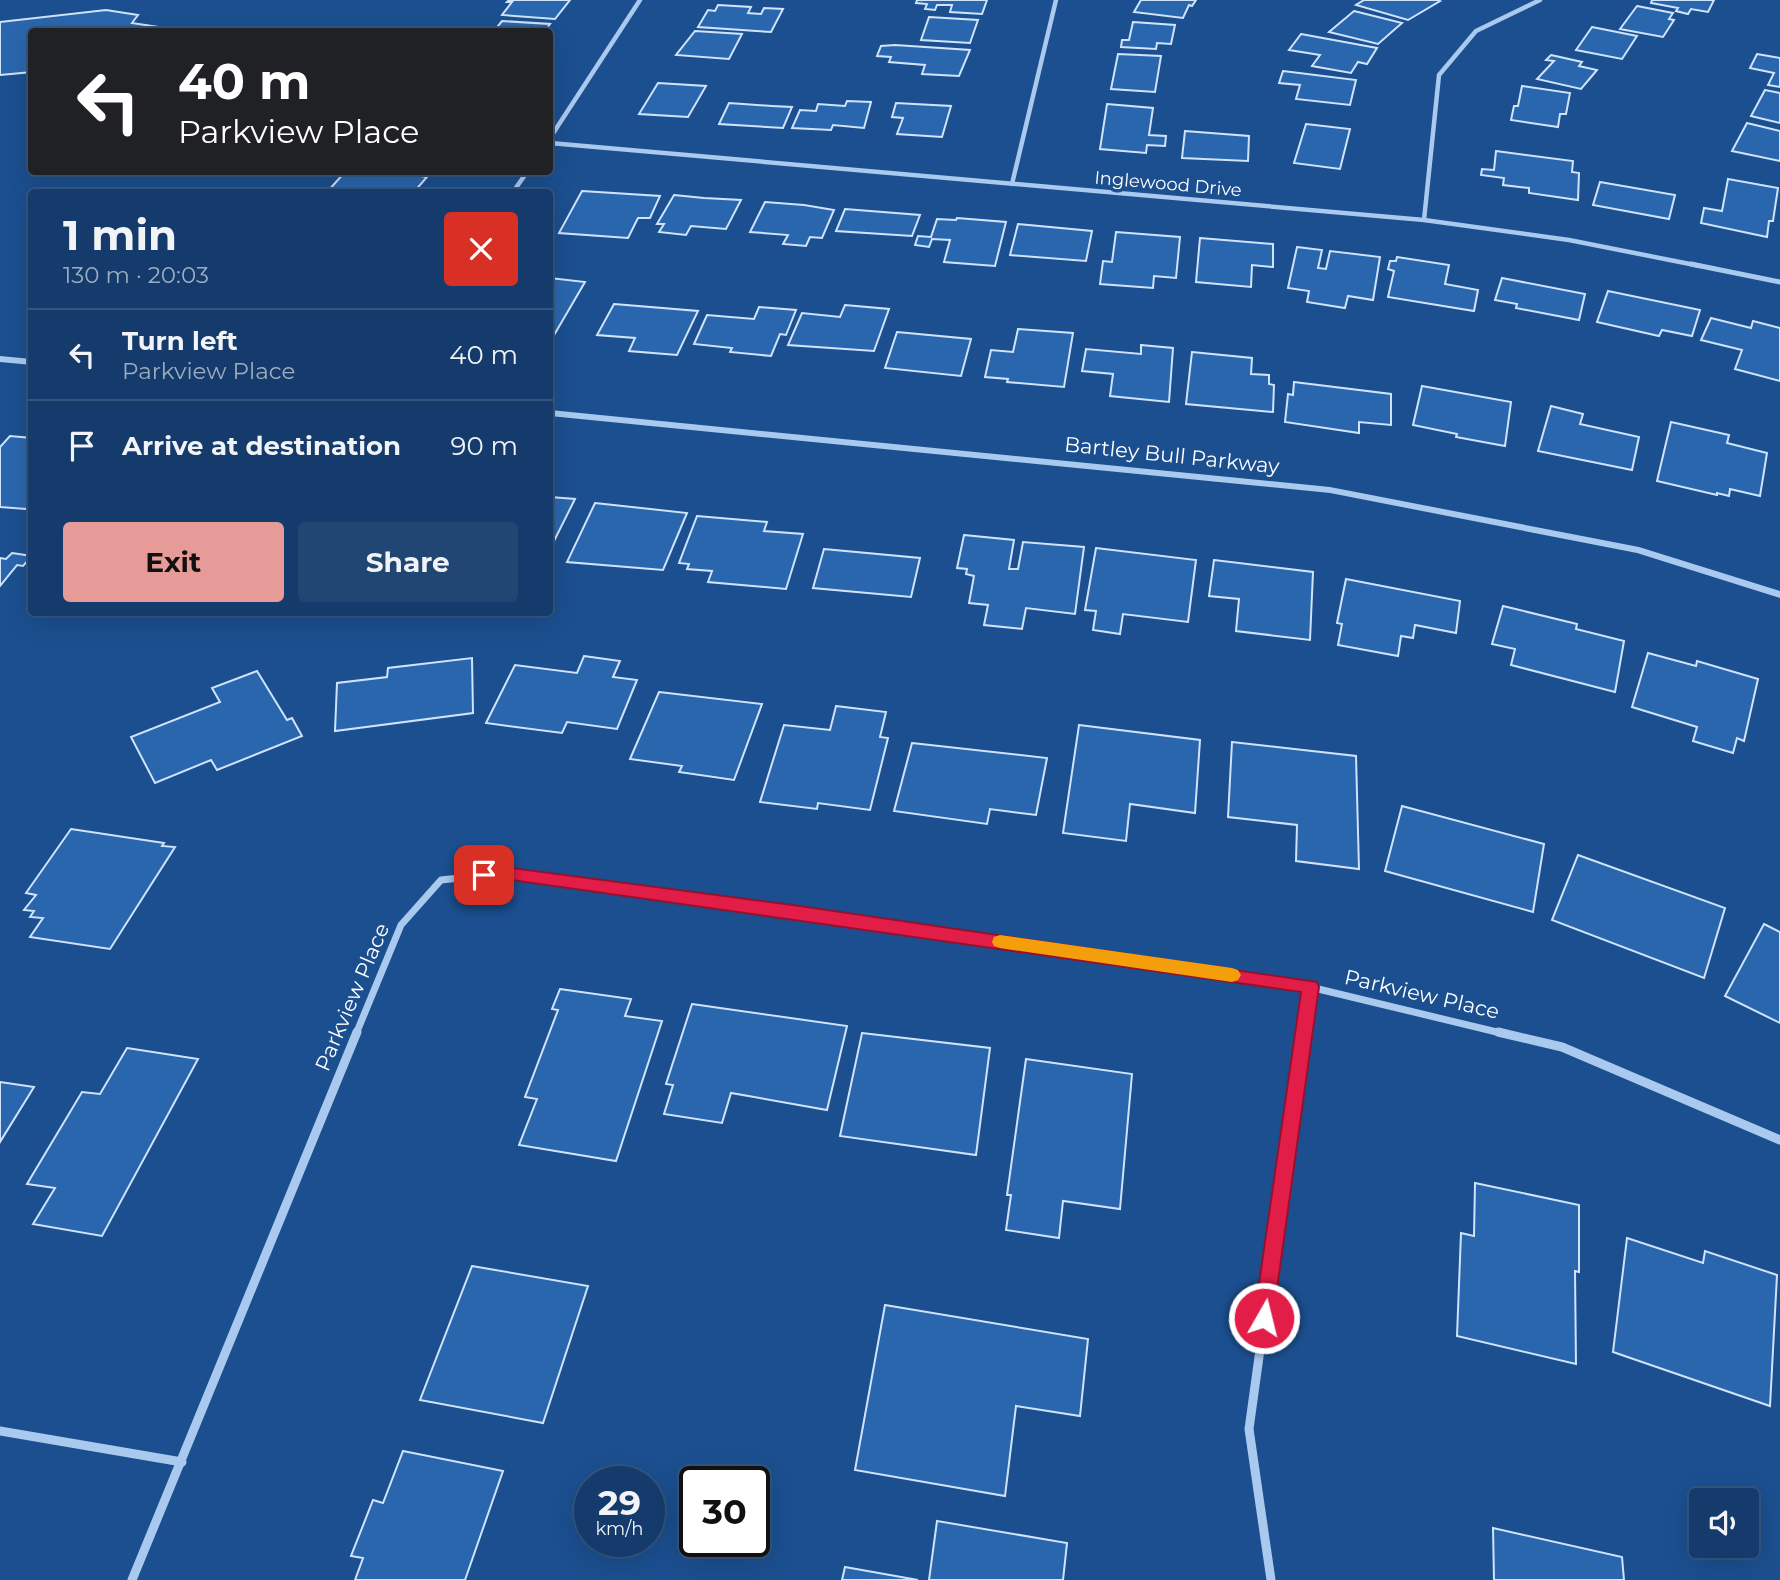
<!DOCTYPE html>
<meta charset="utf-8">
<style>
body{margin:0;font-family:Montserrat,sans-serif;background:#214673;color:#f1f3f6;height:100vh;display:flex;flex-direction:column;font-size:26px;white-space:nowrap}
*{box-sizing:border-box;margin:0}
p{font-size:23px;color:#9dadc1}
.icon{flex:none;width:38px;height:38px;fill:none;stroke:currentColor;stroke-width:2;stroke-linecap:round;stroke-linejoin:round}
.map{position:relative;flex:1;overflow:hidden}
.panel{position:absolute;left:28px;top:189px;width:525px;height:427px;display:flex;flex-direction:column;background:#143b6b;border-radius:7px;box-shadow:0 7px 28px #0002,0 0 0 2px #33557e}
.panel>*{flex:none}
.banner{position:absolute;left:28px;top:28px;width:525px;height:147px;border-radius:7px;box-shadow:0 7px 28px #0002,0 0 0 2px #33557e;background:#202124;color:#fff;overflow:hidden}
.controls{position:absolute;left:1689px;top:1488px;display:grid;gap:14px}
.controls a{display:grid;place-items:center;width:70px;height:70px;border-radius:7px;background:#143b6b;box-shadow:0 7px 28px #0002,0 0 0 2px #33557e;font-size:35px}
.speed{position:absolute;left:574px;top:1466px;display:flex;gap:14px;font-size:35px;font-weight:700;text-align:center}
.speed>*{display:grid;place-content:center;width:91px;height:91px;border-radius:50%;background:#143b6b;box-shadow:0 7px 28px #0002,0 0 0 2px #33557e;line-height:1}
.speed small{font-size:18px;font-weight:400}
.speed .limit{border:4px solid #111;border-radius:10px;background:#fff;color:#111}
.pin{position:absolute;display:grid;place-items:center;width:60px;height:60px;color:#fff;margin:-30px;border-radius:14px;box-shadow:0 4px 10px #0006}
.me{position:absolute;width:77px;margin:-38px;rotate:8deg;stroke-linejoin:round;filter:drop-shadow(0 0 5px #0008)}
.turn{display:flex;align-items:center;gap:24px;height:147px;padding:0 35px;font-size:32px}
.turn .icon{width:91px;height:91px;stroke-width:2.5}
.turn b{display:block;font-size:49px;line-height:60px}
.round{display:grid;place-items:center;flex:none;width:74px;height:74px;border-radius:7px;background:#214673}
.headline{display:flex;align-items:center;justify-content:space-between;height:119px;padding:0 35px}
h1{font-size:42px;font-weight:700;line-height:52px}
.button{display:flex;gap:14px;margin-top:auto;padding:14px 35px}
.button a{flex:1;height:80px;border-radius:7px;background:#e69b98;color:#111;font-size:28px;font-weight:700;line-height:80px;text-align:center}
.button a+a{background:#214673;color:#f1f3f6}
ul{padding:0;list-style:none}
li{display:flex;align-items:center;gap:21px;height:91px;padding:0 35px;border-top:2px solid #33557e}
li div{flex:1}
li b{display:block;font-size:26px}
li em{font-style:normal}
.map>svg:first-child{display:block}
</style>
<div class="map">
<svg width="1780" height="1580" viewBox="0 0 1780 1580">
<rect width="100%" height="100%" fill="#1b4f8f"/>
<!-- building -->
<g fill="#2a66ad" stroke="#cfe3fa" stroke-width="2">
<path d="M509,0H570L555,19L502,15L512,2H507Z"/>
<path d="M917,0H987L982,14L950,12L952,5H937L935,10L925,9L927,4L916,3Z"/>
<path d="M1141,0H1196L1192,6L1189,5L1183,18L1134,12Z"/>
<path d="M1364,0H1438L1440,1L1408,20L1356,5Z"/>
<path d="M1652,0H1714L1708,12L1691,9L1688,14L1676,11L1678,8L1651,3Z"/>
<path d="M718,5L751,7L748,13L761,14L764,8L783,9L771,32L698,27L708,10L715,11Z"/>
<path d="M1637,6L1673,13L1669,19L1674,20L1663,37L1620,29Z"/>
<path d="M106,10L138,15L132,23L192,32H32V72L0,75V22Z"/>
<path d="M1354,11L1402,23L1378,44L1329,32Z"/>
<path d="M929,17L978,20L970,43L921,40Z"/>
<path d="M502,21L550,24L544,32H493Z"/>
<path d="M1133,22L1175,25L1171,44L1157,43L1156,49L1121,47L1122,40H1129Z"/>
<path d="M1592,27L1637,36L1622,59L1576,50Z"/>
<path d="M695,31L742,34L729,59L676,55Z"/>
<path d="M1301,34L1377,48L1367,64L1358,62L1351,73L1312,66L1320,55L1289,50Z"/>
<path d="M895,45L970,50L959,76L922,74L925,65L889,62L891,57L877,56L881,46Z"/>
<path d="M1118,54L1161,56L1155,92L1111,89Z"/>
<path d="M1757,54L1780,58V87L1768,85L1774,73L1750,68Z"/>
<path d="M1551,55L1582,62L1579,66L1597,70L1581,89L1537,79L1554,61L1546,60Z"/>
<path d="M1283,71L1356,80L1350,105L1296,99L1300,85L1279,83Z"/>
<path d="M658,83L706,86L688,117L639,114Z"/>
<path d="M1522,86L1570,93L1566,114H1560L1558,127L1511,120L1514,106H1518Z"/>
<path d="M1765,90L1780,93V123L1751,116Z"/>
<path d="M847,101L871,102L864,128L833,125L831,130L792,128L800,110L816,111L818,104L845,106Z"/>
<path d="M729,103L772,106L792,107L783,128L719,124Z"/>
<path d="M896,103L951,106L942,137L897,134L903,118L892,117Z"/>
<path d="M1107,104L1153,108L1149,135L1166,136L1165,146L1147,145L1146,153L1100,149Z"/>
<path d="M1747,123L1780,131V161L1732,151Z"/>
<path d="M1306,124L1350,129L1340,169L1294,163Z"/>
<path d="M1185,131L1249,136L1248,161L1182,158Z"/>
<path d="M1496,151L1573,161L1572,172L1579,173L1578,200L1529,193V188L1503,185L1504,178L1481,175L1482,169L1494,170Z"/>
<path d="M345,172H424L421,176L427,177L414,192H327Z"/>
<path d="M1728,179L1778,188L1773,221H1769L1767,237L1701,223L1704,208L1722,211Z"/>
<path d="M1600,182L1675,195L1669,219L1593,205Z"/>
<path d="M582,191L660,196L650,218H638L628,238L559,233Z"/>
<path d="M674,195L704,198L741,200L726,229L691,226L686,235L659,232L664,224H657Z"/>
<path d="M765,202L804,205L834,210L822,238L810,237L806,246L783,244L788,235L750,232Z"/>
<path d="M845,209L920,215L912,236L836,231Z"/>
<path d="M957,218L1006,222L995,266L944,262L950,240L932,239L929,247L915,245L918,236L931,237L937,219L956,220Z"/>
<path d="M1018,224L1092,231L1086,261L1010,255Z"/>
<path d="M1116,232L1180,237L1176,278L1154,276L1153,288L1100,284L1103,261L1112,262Z"/>
<path d="M1200,238L1273,244V267L1252,265L1251,287L1196,282Z"/>
<path d="M1297,247L1322,250L1318,268L1326,269L1330,251L1380,257L1373,300L1348,296L1345,308L1307,302L1309,291L1288,288Z"/>
<path d="M1397,257L1449,265L1445,284L1478,290L1474,311L1388,297L1394,271L1388,269L1390,261H1396Z"/>
<path d="M550,278L585,282L550,342Z"/>
<path d="M1502,278L1585,294L1579,320L1516,308L1517,304L1495,300Z"/>
<path d="M1608,291L1700,310L1692,336L1662,330L1659,336L1597,322Z"/>
<path d="M614,304L698,311L677,355L629,351L635,338L597,335Z"/>
<path d="M845,305L889,309L874,351L788,345L802,313L840,317Z"/>
<path d="M759,307L796,310L786,335L780,334L771,356L730,352L732,348L694,344L707,315L754,319Z"/>
<path d="M1711,318L1751,328L1753,321L1780,328V381L1735,369L1742,350L1701,340Z"/>
<path d="M1018,329L1073,333L1064,387L1007,382L1008,379L985,377L991,350L1013,352Z"/>
<path d="M897,332L971,339L961,376L885,368Z"/>
<path d="M1141,345L1173,348L1169,402L1110,396L1113,374L1082,371L1086,349L1141,354Z"/>
<path d="M1192,352L1252,358L1251,374L1269,375V384L1274,385L1273,412L1186,404Z"/>
<path d="M1294,382L1391,394V425L1359,422V433L1285,422L1288,394L1293,395Z"/>
<path d="M1422,386L1511,402L1505,446L1456,437L1457,434L1413,425Z"/>
<path d="M1551,406L1583,414L1580,424L1639,437L1632,470L1538,451Z"/>
<path d="M1671,422L1729,435L1727,443L1767,453L1760,496L1730,489L1729,496L1717,493V495L1657,481Z"/>
<path d="M10,436L32,438V503L26,509L0,507V447Z"/>
<path d="M550,497L575,499L550,549Z"/>
<path d="M595,503L687,513L663,570L567,562Z"/>
<path d="M697,516L767,522L764,531L803,534L786,589L708,582L712,571L687,569L689,564L679,563Z"/>
<path d="M964,535L1014,540L1009,569H1018L1023,542L1084,547L1075,614L1026,608L1022,629L984,625L988,605L969,603L974,576L966,574L967,569L957,568Z"/>
<path d="M1096,548L1196,560L1188,622L1123,614L1120,634L1093,630L1096,611L1085,610Z"/>
<path d="M824,549L920,558L911,597L813,588Z"/>
<path d="M12,553L32,556L23,566L17,565L0,586V558L6,559Z"/>
<path d="M1214,560L1313,572L1310,640L1236,631L1239,599L1209,596Z"/>
<path d="M1346,579L1460,601L1456,633L1415,625L1413,638L1401,636L1398,656L1338,645L1342,624L1337,623Z"/>
<path d="M1503,606L1577,624L1576,629L1624,641L1615,692L1511,665L1515,649L1492,644Z"/>
<path d="M1648,653L1696,666L1697,661L1758,679L1744,741L1737,738L1733,753L1693,741L1697,727L1632,707Z"/>
<path d="M584,656L620,661L613,677L637,680L617,729L567,722L562,733L486,723L515,665L577,673Z"/>
<path d="M472,658L473,713L335,731L337,683L387,677L388,668Z"/>
<path d="M257,671L287,720L292,718L302,736L217,770L211,760L155,783L131,737L220,702L212,688Z"/>
<path d="M659,692L762,704L734,780L679,772L682,766L630,759Z"/>
<path d="M836,706L886,712L880,737L888,738L870,810L818,803L817,809L760,802L784,725L830,730Z"/>
<path d="M1079,725L1200,740L1195,813L1130,804L1126,841L1063,833Z"/>
<path d="M1232,742L1356,756L1359,869L1296,861L1297,825L1228,817Z"/>
<path d="M912,743L1047,758L1036,815L990,809L987,824L894,811Z"/>
<path d="M1402,806L1544,844L1533,912L1385,871Z"/>
<path d="M71,829L164,843L162,846L175,847L110,949L30,937L43,918L30,917L34,911L24,910L36,895L26,893Z"/>
<path d="M1578,855L1725,908L1704,978L1552,920Z"/>
<path d="M1764,924L1780,932V1023L1725,996Z"/>
<path d="M560,989L631,999L625,1016L662,1021L616,1161L519,1145L537,1099L525,1097L558,1010L552,1009Z"/>
<path d="M692,1004L847,1026L827,1110L731,1093L722,1123L664,1114L673,1085L666,1084Z"/>
<path d="M862,1033L990,1048L976,1155L840,1136Z"/>
<path d="M127,1048L198,1059L102,1236L33,1224L55,1188L27,1184L82,1092L100,1094Z"/>
<path d="M1026,1059L1132,1074L1120,1209L1063,1201L1059,1238L1006,1230L1011,1195H1007Z"/>
<path d="M0,1082L34,1087L0,1142Z"/>
<path d="M1475,1183L1579,1205V1272L1575,1271L1576,1364L1457,1336L1461,1233L1474,1236Z"/>
<path d="M1627,1238L1703,1263L1705,1251L1777,1275L1770,1406L1613,1352Z"/>
<path d="M472,1266L588,1286L543,1423L420,1400Z"/>
<path d="M885,1305L1088,1339L1080,1416L1016,1406L1005,1496L855,1470Z"/>
<path d="M403,1451L503,1471L465,1580H355L363,1558L351,1556L373,1500L383,1503Z"/>
<path d="M937,1521L1067,1543L1063,1580H929Z"/>
<path d="M1493,1528L1622,1557L1624,1580H1494Z"/>
<path d="M845,1567L918,1580H842Z"/>
</g>
<g fill="none" stroke-linecap="round" stroke-linejoin="round">
<!-- minor-far3 -->
<g stroke="#a9c9ee" stroke-width="4.5">
<path d="M550,138L640,0"/>
<path d="M550,143L1424,220L1569,240L1700,266"/>
<path d="M1012,184L1056,0"/>
<path d="M513,192L527,172"/>
<path d="M1424,220L1439,75L1476,31L1540,0"/>
</g>
<!-- minor-far2 -->
<path stroke="#a9c9ee" stroke-width="5" d="M1691,264L1780,282"/>
<!-- minor-far1 -->
<g stroke="#a9c9ee" stroke-width="7">
<path d="M356,1034L401,925L441,880L505,873L1310,987L1505,1034"/>
<path d="M1304,1034L1310,987"/>
</g>
<!-- minor -->
<g stroke="#a9c9ee" stroke-width="9">
<path d="M1498,1032L1562,1047L1780,1140"/>
<path d="M0,1431L182,1462"/>
<path d="M132,1580L357,1032"/>
<path d="M1271,1580L1249,1429L1304,1032"/>
</g>
<!-- tertiary -->
<g fill="#a9c9ee" fill-rule="evenodd">
<path d="M0,356L32,359V365L0,362Z"/>
<path d="M550,410L1330,487L1639,547L1780,591V598L1637,553L1330,493L550,416Z"/>
</g>
</g>
<!-- route -->
<path fill="#e11d48" stroke="#92132f" stroke-width="2" d="M505,867L793,905L1317,982L1319,987L1272,1325L1264,1328L1257,1325L1254,1318L1301,992L505,879L484,881L476,875L484,869Z"/>
<!-- slow -->
<path fill="#f59e0b" d="M1000,935L1232,968L1238,970L1241,975L1238,980L1232,982L1000,948L994,946L992,942L994,937Z"/>
<g text-anchor="middle" dominant-baseline="central" stroke-width="7" stroke-linejoin="round" paint-order="stroke">
<!-- far-street labels -->
<g font-size="18" fill="#fff" stroke="#1b4f8f">
<text transform="translate(1168 184) rotate(5)">Inglewood Drive</text>
</g>
<!-- street labels -->
<g font-size="21" fill="#fff" stroke="#1b4f8f">
<text transform="translate(1172 455) rotate(6)">Bartley Bull Parkway</text>
<text transform="translate(1422 994) rotate(13)">Parkview Place</text>
<text transform="translate(352 997) rotate(-67)">Parkview Place</text>
</g>
</g>
</svg>
<div class="controls">
<a><svg class="icon" aria-label="sound" viewBox="0 0 24 24"><path d="M4 9h4l5-4v14l-5-4H4zM17 9q2 3 0 6"/></svg></a>
</div>
<div class="speed"><div>29<small>km/h</small></div><div class="limit">30</div></div>
<div class="pin" style="left:484px;top:875px;background:#d93025"><svg class="icon" aria-label="arrive" viewBox="0 0 24 24"><path d="M6 21V4h12l-3 4 3 4H6"/></svg></div>
<svg class="me" style="left:1264px;top:1318px" viewBox="-20 -20 40 40"><circle r="17" fill="#e11d48" stroke="#fff" stroke-width="3"/><path d="M0-11L8 9 0 5-8 9z" fill="#fff"/></svg>
<div class="banner">
<div class="turn"><svg class="icon" aria-label="left" viewBox="0 0 24 24"><path d="M17 20v-9H6M10 6l-5 5 5 5"/></svg><div><b>40 m</b>Parkview Place</div></div>
</div>
<section class="panel">
<div class="headline"><div><h1>1 min</h1><p>130 m · 20:03</p></div><a class="round" style="background:#d93025;color:#fff"><svg class="icon" aria-label="close" viewBox="0 0 24 24"><path d="M6 6l12 12M18 6L6 18"/></svg></a></div>
<ul>
<li><svg class="icon" aria-label="left" viewBox="0 0 24 24"><path d="M17 20v-9H6M10 6l-5 5 5 5"/></svg><div><b>Turn left</b><p>Parkview Place</p></div><em>40 m</em></li>
<li><svg class="icon" aria-label="arrive" viewBox="0 0 24 24"><path d="M6 21V4h12l-3 4 3 4H6"/></svg><div><b>Arrive at destination</b></div><em>90 m</em></li>
</ul>
<div class="button"><a>Exit</a><a>Share</a></div>
</section>
</div>
